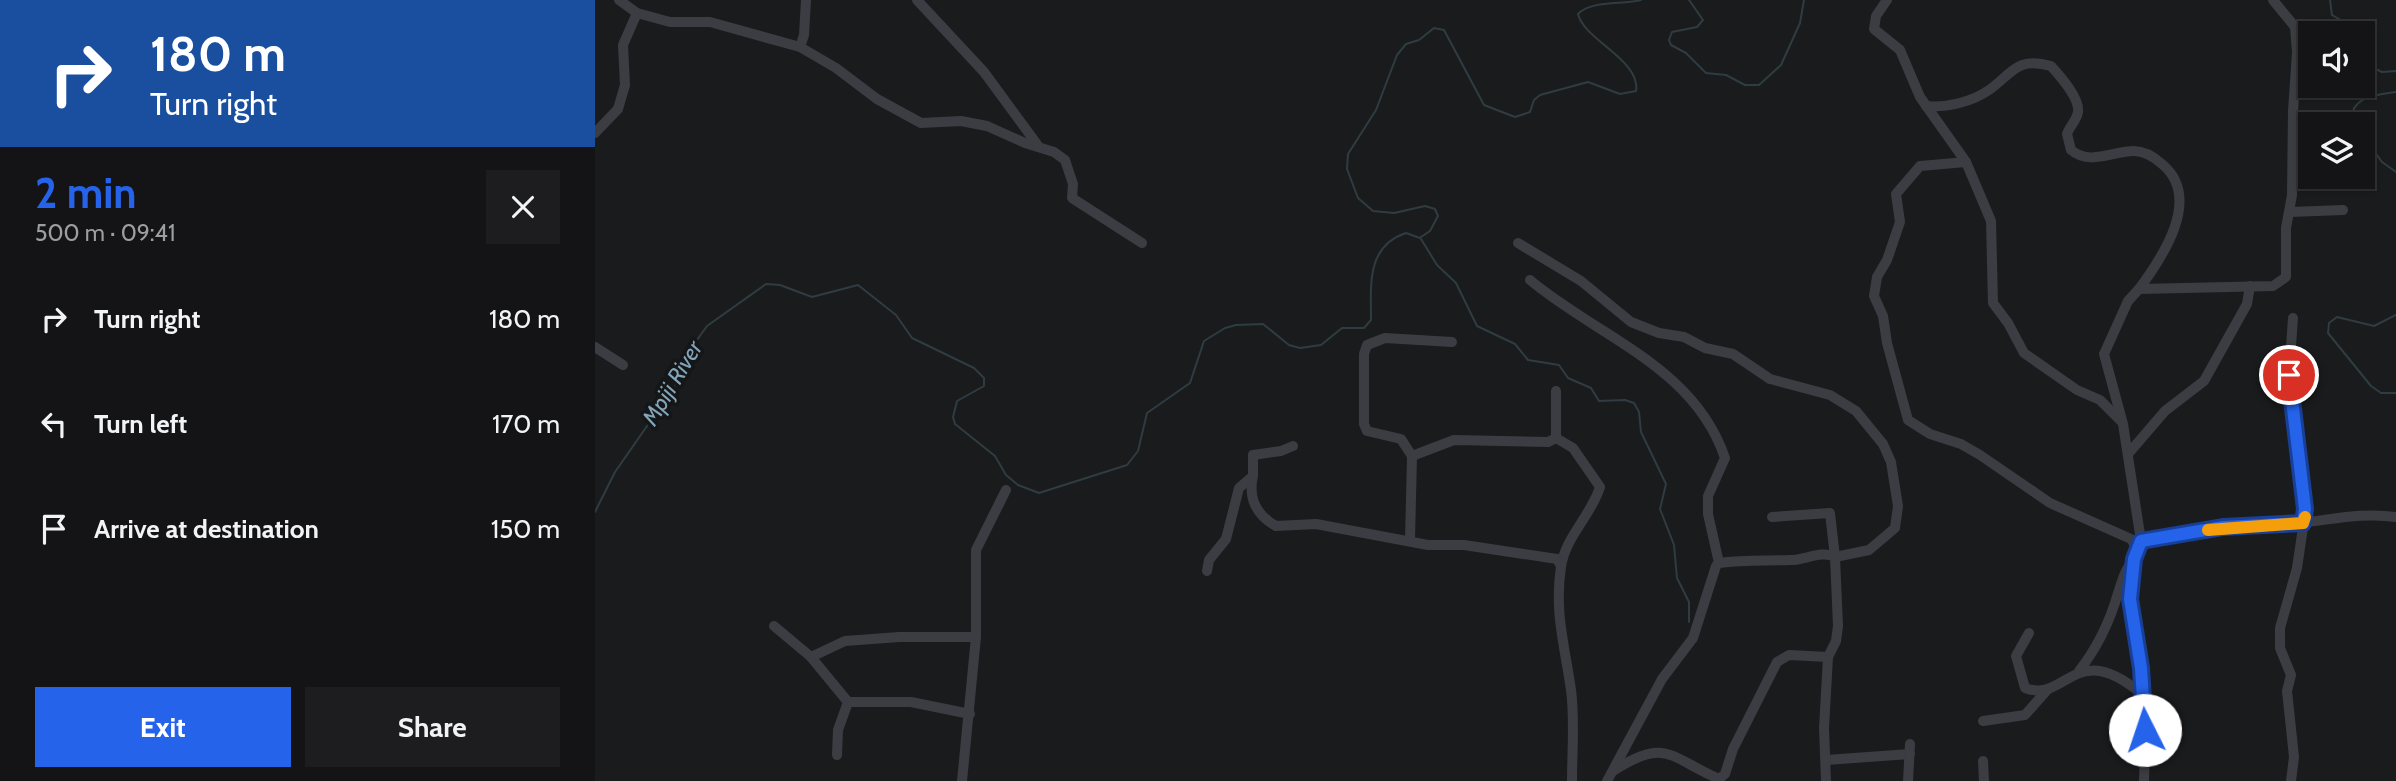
<!DOCTYPE html>
<meta charset="utf-8">
<style>
body{margin:0;font-family:Cabin,sans-serif;background:#1d1d1f;color:#f1f3f6;height:100vh;display:flex;flex-direction:column;font-size:26px;white-space:nowrap}
*{box-sizing:border-box;margin:0}
p{font-size:23px;color:#9d9ea1}
.icon{flex:none;width:38px;height:38px;fill:none;stroke:currentColor;stroke-width:2;stroke-linecap:round;stroke-linejoin:round}
.map{position:relative;flex:1;overflow:hidden}
.drawer{display:flex;flex-direction:column;background:#141416;width:595px}
.drawer>*{flex:none}
.banner{background:#1a4fa0;color:#fff;overflow:hidden}
.buttons{position:absolute;left:1703px;top:21px;display:grid;gap:14px}
.buttons a{display:grid;place-items:center;width:77px;height:77px;border-radius:0px;background:#141416;box-shadow:0 2px 5px #0004,0 0 0 2px #333335;font-size:35px}
.pin{position:absolute;display:grid;place-items:center;width:60px;height:60px;color:#fff;margin:-30px;border:4px solid #fff;border-radius:50%;box-shadow:0 2px 7px #0007}
.me{position:absolute;width:77px;margin:-38px;rotate:356deg;stroke-linejoin:round;filter:drop-shadow(0 0 5px #0008)}
.turn{display:flex;align-items:center;gap:24px;height:147px;padding:0 35px;font-size:32px}
.turn .icon{width:91px;height:91px;stroke-width:2.5}
.turn b{display:block;font-size:49px;line-height:60px}
.round{display:grid;place-items:center;flex:none;width:74px;height:74px;border-radius:0px;background:#1d1d1f}
.head{display:flex;align-items:center;justify-content:space-between;height:119px;padding:0 35px}
h1{font-size:42px;font-weight:700;line-height:52px;color:#2563eb}
.primary-button{display:flex;gap:14px;margin-top:auto;padding:14px 35px}
.primary-button a{flex:1;height:80px;border-radius:0px;background:#2563eb;color:#fff;font-size:28px;font-weight:700;line-height:80px;text-align:center}
.primary-button a+a{background:#1d1d1f;color:#f1f3f6}
ul{padding:0;list-style:none}
li{display:flex;align-items:center;gap:21px;height:105px;padding:0 35px}
li div{flex:1}
li b{display:block;font-size:26px}
li em{font-style:normal}
main{display:flex;flex:1;min-height:0}
.map>svg:first-child{display:block}
</style>
<main>
<section class="drawer">
<div class="banner">
<div class="turn"><svg class="icon" aria-label="right" viewBox="0 0 24 24"><path d="M7 20v-9h11M14 6l5 5-5 5"/></svg><div><b>180 m</b>Turn right</div></div>
</div>
<div class="head"><div><h1>2 min</h1><p>500 m · 09:41</p></div><a class="round"><svg class="icon" aria-label="close" viewBox="0 0 24 24"><path d="M6 6l12 12M18 6L6 18"/></svg></a></div>
<ul>
<li><svg class="icon" aria-label="right" viewBox="0 0 24 24"><path d="M7 20v-9h11M14 6l5 5-5 5"/></svg><div><b>Turn right</b></div><em>180 m</em></li>
<li><svg class="icon" aria-label="left" viewBox="0 0 24 24"><path d="M17 20v-9H6M10 6l-5 5 5 5"/></svg><div><b>Turn left</b></div><em>170 m</em></li>
<li><svg class="icon" aria-label="arrive" viewBox="0 0 24 24"><path d="M6 21V4h12l-3 4 3 4H6"/></svg><div><b>Arrive at destination</b></div><em>150 m</em></li>
</ul>
<div class="primary-button"><a>Exit</a><a>Share</a></div>
</section>
<div class="map">
<svg width="1801" height="781" viewBox="0 0 1801 781">
<rect width="100%" height="100%" fill="#1a1b1d"/>
<g fill="none" stroke-linecap="round" stroke-linejoin="round">
<!-- stream -->
<g stroke="#2f3c42" stroke-width="2">
<path d="M1094,0L1108,20L1102,27L1077,32L1074,40L1076,45L1091,53L1111,73L1131,75L1150,85H1164L1186,65L1205,23L1209,0"/>
<path d="M1735,0L1737,15L1775,37L1777,42L1771,57L1776,67L1787,72L1801,71"/>
<path d="M1758,124C1752,97 1780,95 1801,92"/>
<path d="M1768,136L1787,162L1801,172"/>
<path d="M826,237L835,231L843,216L840,209L830,206L799,213L778,211L763,198L752,169L753,154L781,110L802,55L811,44L824,40L839,28L849,30L889,105L920,117L935,112L939,100L945,95L993,82L1025,94L1041,91C1046,60 989,40 983,14C996,0 1028,5 1046,0"/>
<path d="M826,239L842,265L861,283L882,326L920,344L933,360L964,365L973,378L996,388L1004,401L1030,400L1039,403L1044,412L1046,432L1071,484L1065,509L1079,545L1082,578L1094,602V622"/>
<path d="M1801,315L1779,326L1742,317L1734,323L1733,333L1776,386L1786,393H1801"/>
<path d="M0,512L20,472L82,383L97,347L112,326L171,284L185,285L217,297L263,285L301,315L317,338L379,368L389,378V386L362,401L358,417L360,424L400,456L411,475L423,485L444,493L532,465L543,451L552,413L595,383L609,341L630,328L641,325L668,324L694,345L705,348L726,345L747,328H769L776,320C776,286 771,246 811,233L825,238"/>
</g>
<!-- minor -->
<g stroke="#3b3d42" stroke-width="10">
<path d="M24,0L42,13L75,22H115L205,47L241,68L282,99L326,123L366,121L392,126L430,143L459,152L470,160L478,184L477,198L547,243"/>
<path d="M322,0L389,72L444,147"/>
<path d="M1292,0L1281,16L1279,29L1305,50L1325,97L1371,162L1396,221L1398,303L1413,323L1429,353L1482,390L1505,400L1526,421"/>
<path d="M205,47L209,35L211,0"/>
<path d="M1331,106C1351,108 1377,102 1394,90C1417,74 1421,56 1456,66C1465,76 1485,98 1483,112C1482,120 1474,127 1472,134L1476,150C1495,166 1518,151 1539,151C1550,151 1559,157 1567,164C1608,198 1567,258 1544,289"/>
<path d="M0,133L23,109L30,85L28,45L42,13"/>
<path d="M1371,162L1325,166L1301,194L1305,222L1292,260L1282,277L1279,296L1288,316L1292,343L1313,420L1335,434L1366,444L1385,455L1455,503L1536,539L1542,548"/>
<path d="M1695,212L1748,210"/>
<path d="M923,243L986,281L1036,322L1064,333L1089,337L1110,348L1138,354L1175,379L1235,395L1261,411L1288,444L1296,462L1303,506L1300,528L1274,550L1240,557L1235,513L1177,517"/>
<path d="M935,280C1003,337 1099,366 1130,458L1113,496V514L1124,563"/>
<path d="M0,347L28,365"/>
<path d="M961,391V438L978,448L1005,487C996,516 970,537 966,567C959,612 970,647 976,690C980,720 977,751 977,781"/>
<path d="M1533,454L1570,411L1609,381L1652,304L1655,286"/>
<path d="M817,456L859,440L953,442L961,438"/>
<path d="M658,476C653,498 661,515 681,526L721,524L833,545H869L962,559L966,566"/>
<path d="M815,540L817,456L806,439L772,431L769,424V354L772,345L790,338L857,342"/>
<path d="M1546,541C1596,525 1652,527 1703,523C1736,520 1767,512 1801,517"/>
<path d="M612,571L614,560L631,539L644,488L658,476V455L686,451L698,446"/>
<path d="M179,626L216,657L253,702L243,730L242,755"/>
<path d="M1434,633L1421,656L1430,688C1472,704 1479,636 1548,695"/>
<path d="M216,657L250,641L304,637H381"/>
<path d="M1484,671C1502,648 1515,621 1523,593C1528,579 1529,571 1539,559"/>
<path d="M253,702H316L375,714"/>
<path d="M1388,721L1430,715L1453,689"/>
<path d="M1231,760L1315,754"/>
<path d="M1388,761L1389,781"/>
<path d="M1018,771C1071,737 1074,757 1124,779L1130,774L1138,749L1182,662L1194,655L1233,657"/>
<path d="M367,781L381,637V550L411,490"/>
<path d="M1012,781L1067,679L1098,638L1121,566L1124,563C1149,560 1172,561 1196,560C1210,560 1227,550 1240,557L1243,626L1241,641L1233,657L1229,728L1231,781"/>
<path d="M1313,781L1315,744"/>
<path d="M1549,781C1550,752 1551,724 1548,695C1545,650 1522,582 1546,541L1528,424L1509,354L1533,301L1544,289L1678,286L1691,277V228L1697,195L1698,111L1702,52L1700,27L1678,0"/>
<path d="M1696,781L1699,757L1692,691L1696,675L1685,648V628L1702,568L1710,514L1694,375L1698,318"/>
</g>
</g>
<g fill="none" stroke-linecap="round" stroke-linejoin="round">
<defs>
<path id="route" d="M1550,730L1546,668L1535,599L1539,559L1546,541L1628,527L1708,523L1710,509L1694,375"/>
</defs>
<!-- route casing -->
<use href="#route" stroke="#184099" stroke-width="18"/>
<!-- route -->
<use href="#route" stroke="#2563eb" stroke-width="12"/>
<!-- slow -->
<path stroke="#f59e0b" stroke-width="12" d="M1613,530L1708,523L1710,517"/>
</g>
<g text-anchor="middle" dominant-baseline="central" stroke-width="7" stroke-linejoin="round" paint-order="stroke">
<!-- water labels -->
<g font-size="23" font-style="italic" fill="#82a5b9" stroke="#151618">
<text transform="translate(77 383) rotate(-59)">Mpiji River</text>
</g>
</g>
</svg>
<div class="buttons">
<a><svg class="icon" aria-label="sound" viewBox="0 0 24 24"><path d="M4 9h4l5-4v14l-5-4H4zM17 9q2 3 0 6"/></svg></a>
<a><svg class="icon" aria-label="layers" viewBox="0 0 24 24"><path d="M12 4l9 5-9 5-9-5zM3 14l9 5 9-5"/></svg></a>
</div>
<div class="pin" style="left:1694px;top:375px;background:#d93025"><svg class="icon" aria-label="arrive" viewBox="0 0 24 24"><path d="M6 21V4h12l-3 4 3 4H6"/></svg></div>
<svg class="me" style="left:1550px;top:730px" viewBox="-20 -20 40 40"><circle r="19" fill="#fff"/><path d="M0-13L10 11 0 6-10 11z" fill="#2563eb"/></svg>
</div>
</main>
